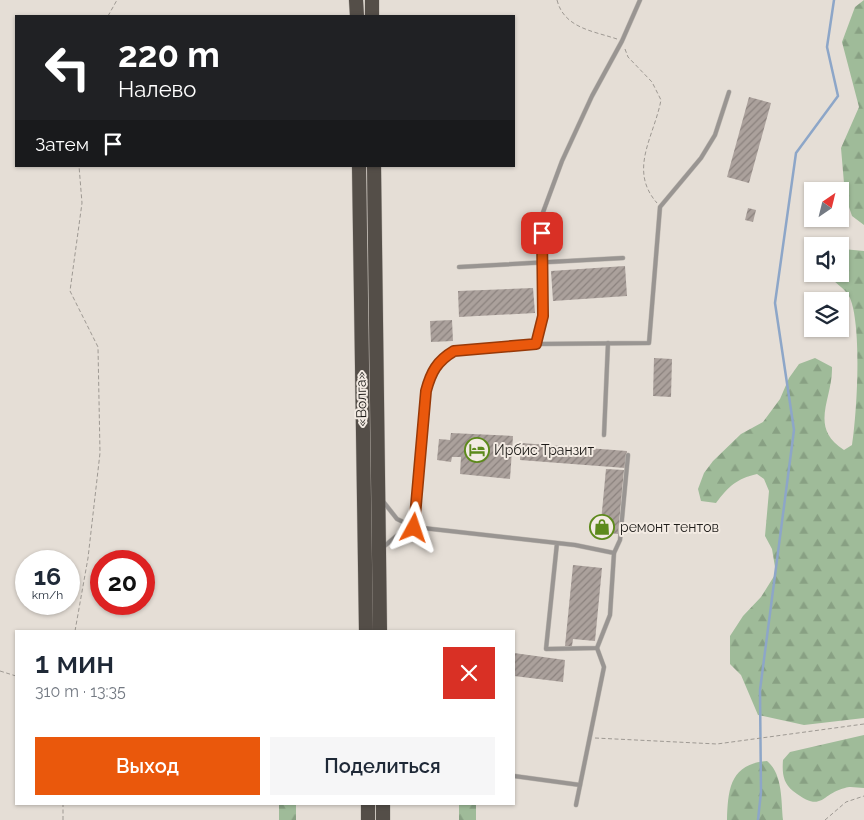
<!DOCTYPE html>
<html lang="ru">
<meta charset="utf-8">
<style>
body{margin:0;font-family:Raleway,sans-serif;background:#f6f6f7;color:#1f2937;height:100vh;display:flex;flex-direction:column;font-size:19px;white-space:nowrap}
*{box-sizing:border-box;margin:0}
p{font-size:16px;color:#747a83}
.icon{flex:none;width:28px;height:28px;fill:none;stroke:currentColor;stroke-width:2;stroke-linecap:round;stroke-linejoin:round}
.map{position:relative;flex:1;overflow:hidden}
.details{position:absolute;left:15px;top:630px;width:500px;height:175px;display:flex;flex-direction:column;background:#fff;border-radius:0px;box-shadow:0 1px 4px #0004}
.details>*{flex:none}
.banner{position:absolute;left:15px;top:15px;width:500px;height:152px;border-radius:0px;box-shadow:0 1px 4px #0004;background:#202124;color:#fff;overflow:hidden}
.needle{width:32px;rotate:35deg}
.controls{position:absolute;left:804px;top:182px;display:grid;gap:10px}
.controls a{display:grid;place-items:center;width:45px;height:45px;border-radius:0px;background:#fff;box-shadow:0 1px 4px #0004;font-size:25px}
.speed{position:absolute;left:15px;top:550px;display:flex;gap:10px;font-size:25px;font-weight:700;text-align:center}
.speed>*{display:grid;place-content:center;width:65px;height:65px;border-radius:50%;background:#fff;box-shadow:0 1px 4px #0004;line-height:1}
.speed small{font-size:12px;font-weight:400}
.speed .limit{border:8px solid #d22;background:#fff;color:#111}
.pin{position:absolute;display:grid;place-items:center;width:42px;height:42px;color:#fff;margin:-21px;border-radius:10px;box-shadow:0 2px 8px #0006}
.me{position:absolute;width:55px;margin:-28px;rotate:5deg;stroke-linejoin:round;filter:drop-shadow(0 0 4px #0008)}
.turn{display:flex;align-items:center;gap:18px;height:105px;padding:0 20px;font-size:22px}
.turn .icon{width:65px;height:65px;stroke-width:2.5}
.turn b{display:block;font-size:35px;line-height:42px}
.then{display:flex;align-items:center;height:48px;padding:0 20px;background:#0003;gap:10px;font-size:19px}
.round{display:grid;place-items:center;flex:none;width:52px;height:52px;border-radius:0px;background:#f6f6f7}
.summary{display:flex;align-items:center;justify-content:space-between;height:85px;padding:0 20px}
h1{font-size:30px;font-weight:600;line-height:38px}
.action{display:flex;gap:10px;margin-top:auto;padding:10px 20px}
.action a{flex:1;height:58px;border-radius:0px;background:#ea580c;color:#fff;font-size:20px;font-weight:600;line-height:58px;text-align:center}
.action a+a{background:#f6f6f7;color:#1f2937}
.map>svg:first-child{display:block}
</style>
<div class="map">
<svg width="864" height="820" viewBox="0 0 864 820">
<defs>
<pattern id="forest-firs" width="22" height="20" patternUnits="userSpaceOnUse" patternTransform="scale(1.25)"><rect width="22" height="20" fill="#9fbb99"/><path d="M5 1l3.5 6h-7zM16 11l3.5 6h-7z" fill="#88a083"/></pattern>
<pattern id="building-hatch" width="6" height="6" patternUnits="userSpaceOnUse" patternTransform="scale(1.25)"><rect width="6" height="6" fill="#aba19c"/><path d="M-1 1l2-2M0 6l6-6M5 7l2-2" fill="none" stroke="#8b827e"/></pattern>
</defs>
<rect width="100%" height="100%" fill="#e5ded6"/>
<!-- forest -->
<g fill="url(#forest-firs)">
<path d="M864,0V225L852,216L845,195L841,148L859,107L842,42L855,7Z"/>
<path d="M843,249L864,251V718L804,725L758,715L741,675L730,664V636L743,616L761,597L776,573L772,549L765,536L769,491L764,479L757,474C736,479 729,486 716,503L701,501L698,489L704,473L713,461L741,434L763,422L780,399L789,378L799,364L815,358L832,367C833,399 808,427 844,450L852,445C857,413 862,327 850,298C846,289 832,280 825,274H840V250Z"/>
<path d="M864,735V788C858,788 850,786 845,788C820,794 823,814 793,791C783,783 782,773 783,760L790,752Z"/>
<path d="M767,761C783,774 781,801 783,820H727C728,789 730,764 767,761Z"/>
<rect x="279" y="804" width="17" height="16"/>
<rect x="459" y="804" width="17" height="16"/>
</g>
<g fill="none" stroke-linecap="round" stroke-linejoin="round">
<!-- stream -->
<path stroke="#8da6c8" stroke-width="2.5" d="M758,820L761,792L760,690L794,430L775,303L796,153L838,96L827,47L834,0"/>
</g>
<!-- building -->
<g fill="url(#building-hatch)">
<path d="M749,97L771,103L749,183L727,177Z"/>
<path d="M748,208L756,210L753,222L745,220Z"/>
<path d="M625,266L627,296L553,301L551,271Z"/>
<path d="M533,288L535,313L459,317L458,291Z"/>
<path d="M452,320L453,341L431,342L430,321Z"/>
<path d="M654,358L672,359L671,397L653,396Z"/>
<path d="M451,433L513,436L510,479L460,474L461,457H452L451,462L437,460L439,439L450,440Z"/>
<path d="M521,443L627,451L625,468L520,460Z"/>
<path d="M606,469L624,470L618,534L600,532Z"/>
<path d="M573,565L602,568L595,641L573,639L572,646H565Z"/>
<path d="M514,653L565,660L563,682L514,676Z"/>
</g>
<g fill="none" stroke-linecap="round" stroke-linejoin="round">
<defs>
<g id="service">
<path d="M459,267L623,258"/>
<path d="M536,344L543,316L542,215L562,161L592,96L622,41L640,0"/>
<path d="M604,435L608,343"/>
<path d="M382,500L397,519L414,527L575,545L614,553L610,615L597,648L546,649L557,543"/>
<path d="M414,527L426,391C431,372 437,361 454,351L536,344L649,343L660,207L701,158L715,135L729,92"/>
<path d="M382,548L399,534L414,527"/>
<path d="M614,553L620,540L628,455"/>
<path d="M514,776L580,785"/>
<path d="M576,805L604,667L597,648"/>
</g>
<g id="trunk">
<path d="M356,0L357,16"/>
<path d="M372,0V16"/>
<path d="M359,166L366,631"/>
<path d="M374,166L380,631"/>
<path d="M368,804V820"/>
<path d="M383,804V820"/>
</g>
</defs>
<!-- service casing -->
<use href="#service" stroke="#c1bbb4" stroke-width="5"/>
<!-- trunk casing -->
<use href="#trunk" stroke="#c1bbb4" stroke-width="15"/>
<!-- path -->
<g stroke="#9e9993" stroke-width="1" stroke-dasharray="4 2.5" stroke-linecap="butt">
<path d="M557,0C564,28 593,31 617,39"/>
<path d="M108,16L117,0"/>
<path d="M625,49L628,57L652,82L661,100C654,137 628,170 657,203"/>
<path d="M75,631L88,558L100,453L98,347L70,291L82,203L79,166"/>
<path d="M0,671L16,676"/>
<path d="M595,738L717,744L864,724"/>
<path d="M63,820V804"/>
<path d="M825,820L846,802L864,796"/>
</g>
<!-- service -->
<use href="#service" stroke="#999592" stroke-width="4"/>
<!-- trunk -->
<use href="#trunk" stroke="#544e48" stroke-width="14"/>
</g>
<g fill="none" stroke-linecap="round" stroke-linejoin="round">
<defs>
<path id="route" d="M414,528L426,391C431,372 437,361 454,351L536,344L543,316L542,233"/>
</defs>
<!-- route casing -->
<use href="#route" stroke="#983908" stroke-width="12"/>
<!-- route -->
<use href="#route" stroke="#ea580c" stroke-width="9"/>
</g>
<!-- icons -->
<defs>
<symbol id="hotel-ring" viewBox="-11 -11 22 22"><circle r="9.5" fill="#f3ebe3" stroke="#5d8a1c" stroke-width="1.5"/><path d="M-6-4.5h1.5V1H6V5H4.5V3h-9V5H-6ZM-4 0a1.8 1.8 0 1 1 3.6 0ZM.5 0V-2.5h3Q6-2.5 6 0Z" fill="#5d8a1c"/></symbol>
<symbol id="shop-ring" viewBox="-11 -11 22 22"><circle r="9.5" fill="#f3ebe3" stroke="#5d8a1c" stroke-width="1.5"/><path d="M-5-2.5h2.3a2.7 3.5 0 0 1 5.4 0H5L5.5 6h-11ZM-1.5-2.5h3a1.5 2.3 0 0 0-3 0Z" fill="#5d8a1c"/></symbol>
</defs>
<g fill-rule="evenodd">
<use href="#hotel-ring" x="463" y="436" width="28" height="28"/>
<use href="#shop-ring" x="588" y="513" width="28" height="28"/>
</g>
<g text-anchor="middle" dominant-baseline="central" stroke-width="4" stroke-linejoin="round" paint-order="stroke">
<!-- street labels -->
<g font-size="14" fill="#1d1b18" stroke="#f3ebe3">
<text transform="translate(361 399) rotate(-91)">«Волга»</text>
</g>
<!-- poi labels -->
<g font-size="14" fill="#1d1b18" stroke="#f3ebe3" text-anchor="start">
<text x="494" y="450">Ирбис Транзит</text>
<text x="620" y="527">ремонт тентов</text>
</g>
</g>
</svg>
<div class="controls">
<a><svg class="needle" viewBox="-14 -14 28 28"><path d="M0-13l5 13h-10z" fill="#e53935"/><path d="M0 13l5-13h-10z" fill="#747a83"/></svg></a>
<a><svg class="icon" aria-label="sound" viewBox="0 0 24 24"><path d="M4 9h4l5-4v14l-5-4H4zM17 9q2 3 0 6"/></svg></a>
<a><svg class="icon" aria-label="layers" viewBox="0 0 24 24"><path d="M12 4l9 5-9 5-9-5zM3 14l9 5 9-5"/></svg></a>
</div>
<div class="speed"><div>16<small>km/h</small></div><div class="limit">20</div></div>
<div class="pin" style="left:542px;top:233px;background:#d93025"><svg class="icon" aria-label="arrive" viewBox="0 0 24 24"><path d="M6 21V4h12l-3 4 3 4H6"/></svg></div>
<svg class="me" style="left:414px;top:528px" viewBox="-20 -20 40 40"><path d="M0-17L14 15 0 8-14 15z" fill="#ea580c" stroke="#fff" stroke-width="4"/></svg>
<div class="banner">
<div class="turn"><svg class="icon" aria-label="left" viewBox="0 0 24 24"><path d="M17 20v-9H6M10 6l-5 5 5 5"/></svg><div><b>220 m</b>Налево</div></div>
<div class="then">Затем<svg class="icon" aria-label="arrive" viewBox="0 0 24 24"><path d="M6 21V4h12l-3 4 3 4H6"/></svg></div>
</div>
<section class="details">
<div class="summary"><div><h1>1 мин</h1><p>310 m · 13:35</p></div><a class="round" style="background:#d93025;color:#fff"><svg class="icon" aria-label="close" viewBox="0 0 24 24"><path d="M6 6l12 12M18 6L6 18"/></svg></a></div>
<div class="action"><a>Выход</a><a>Поделиться</a></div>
</section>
</div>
